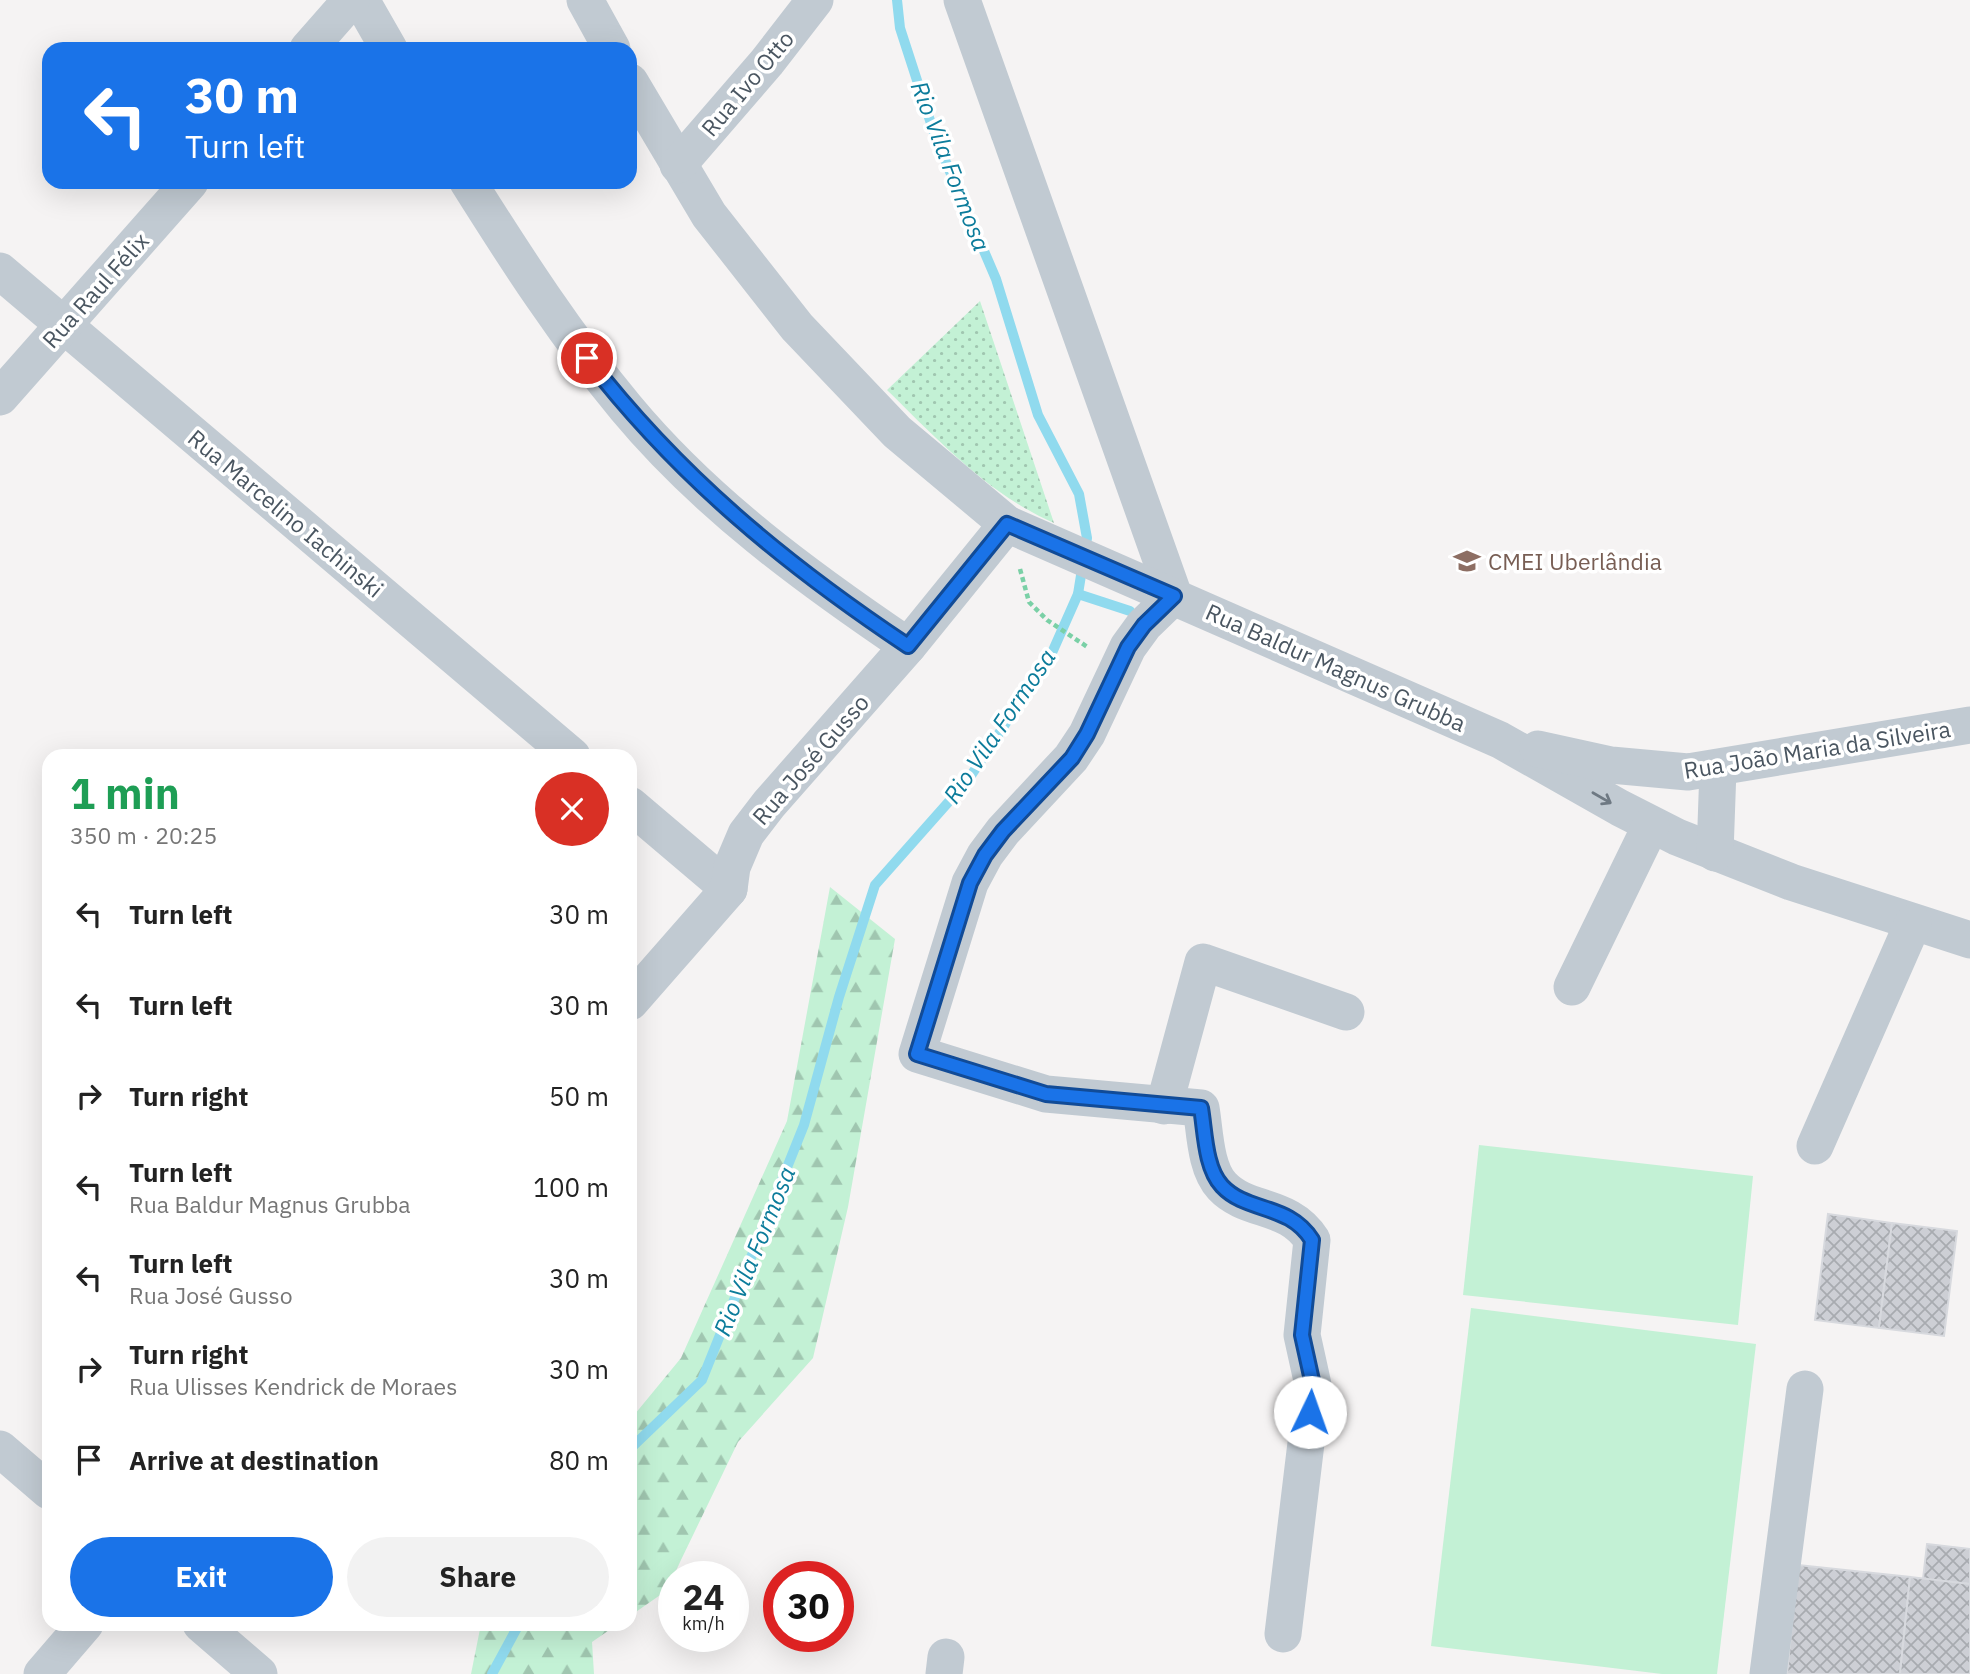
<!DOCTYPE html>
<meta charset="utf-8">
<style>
body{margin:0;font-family:"IBM Plex Sans",sans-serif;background:#f2f2f2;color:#222;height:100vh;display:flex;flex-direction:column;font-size:26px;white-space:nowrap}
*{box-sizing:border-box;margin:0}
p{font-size:23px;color:#767676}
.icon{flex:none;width:38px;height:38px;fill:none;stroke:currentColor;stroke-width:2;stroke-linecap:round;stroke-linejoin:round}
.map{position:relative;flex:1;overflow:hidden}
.panel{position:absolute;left:42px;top:749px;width:595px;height:882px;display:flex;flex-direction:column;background:#fff;border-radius:21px;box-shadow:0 7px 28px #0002}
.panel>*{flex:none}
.top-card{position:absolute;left:42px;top:42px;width:595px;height:147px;border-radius:21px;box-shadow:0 7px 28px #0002;background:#1a73e8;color:#fff;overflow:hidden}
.speed{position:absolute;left:658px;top:1561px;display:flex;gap:14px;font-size:35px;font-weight:700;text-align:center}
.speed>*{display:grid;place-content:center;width:91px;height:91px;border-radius:50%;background:#fff;box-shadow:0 7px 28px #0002;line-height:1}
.speed small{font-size:18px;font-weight:400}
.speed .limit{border:10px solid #d22;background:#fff;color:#111}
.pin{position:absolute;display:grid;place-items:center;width:60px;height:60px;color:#fff;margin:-30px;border:4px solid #fff;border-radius:50%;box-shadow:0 2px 7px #0007}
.me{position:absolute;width:77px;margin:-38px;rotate:3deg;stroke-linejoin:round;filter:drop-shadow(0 0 5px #0008)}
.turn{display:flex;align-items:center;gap:24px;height:147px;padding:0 28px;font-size:32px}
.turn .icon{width:91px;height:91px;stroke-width:2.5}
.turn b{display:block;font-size:49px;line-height:60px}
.round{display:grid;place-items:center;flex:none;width:74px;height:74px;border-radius:37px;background:#f2f2f2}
.summary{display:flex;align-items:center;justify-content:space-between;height:119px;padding:0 28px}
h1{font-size:42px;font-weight:800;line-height:52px;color:#1e9e55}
.action{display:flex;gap:14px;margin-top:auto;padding:14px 28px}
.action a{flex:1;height:80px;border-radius:42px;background:#1a73e8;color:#fff;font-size:28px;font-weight:800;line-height:80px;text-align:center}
.action a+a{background:#f2f2f2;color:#222}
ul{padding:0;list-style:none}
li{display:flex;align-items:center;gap:21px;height:91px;padding:0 28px}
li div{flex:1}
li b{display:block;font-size:26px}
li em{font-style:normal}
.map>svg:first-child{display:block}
</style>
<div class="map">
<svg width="1970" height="1674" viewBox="0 0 1970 1674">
<defs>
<pattern id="forest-firs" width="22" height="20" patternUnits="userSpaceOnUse" patternTransform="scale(1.75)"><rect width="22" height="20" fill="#c3f1d5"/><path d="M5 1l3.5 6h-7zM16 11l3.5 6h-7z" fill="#a0c6b0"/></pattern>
<pattern id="garden-dots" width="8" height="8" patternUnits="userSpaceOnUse" patternTransform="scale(1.75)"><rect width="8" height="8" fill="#c3f1d5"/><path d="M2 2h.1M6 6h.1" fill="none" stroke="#a0c6b0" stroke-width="1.8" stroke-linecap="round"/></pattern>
<pattern id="building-cross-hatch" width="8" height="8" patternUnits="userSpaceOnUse" patternTransform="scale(1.75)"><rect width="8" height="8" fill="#cdcfd5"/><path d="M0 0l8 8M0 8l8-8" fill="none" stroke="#a8abb0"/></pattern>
</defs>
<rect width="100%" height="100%" fill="#f5f3f3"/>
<!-- forest -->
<g fill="url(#forest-firs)">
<path d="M830,887L895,939L848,1207L813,1358L738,1442L666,1591L630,1616V1420L681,1358L787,1121Z"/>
<path d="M481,1624H618L592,1642L594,1674H471Z"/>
</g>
<!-- garden -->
<path fill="url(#garden-dots)" d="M980,301L1054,523C988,494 938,440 887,390Z"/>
<!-- pitch -->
<g fill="#c3f1d5">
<path d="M1479,1145L1753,1176L1738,1325L1463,1295Z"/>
<path d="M1471,1308L1756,1344L1717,1674H1662L1431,1646Z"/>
</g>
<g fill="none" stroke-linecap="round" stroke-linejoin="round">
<!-- stream -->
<g stroke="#90daee" stroke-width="10">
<path d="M1078,594L1130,611"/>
<path d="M630,1449L702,1380L804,1125L839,997L875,885L968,780L1051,655L1078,594L1087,538L1079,494L1038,415L996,279L936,139L900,28L897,0"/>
<path d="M492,1674L519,1624"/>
</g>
</g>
<!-- building -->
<g fill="url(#building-cross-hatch)" stroke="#d7d9de" stroke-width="2">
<path d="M1828,1214L1892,1223L1879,1328L1815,1320Z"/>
<path d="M1892,1223L1957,1231L1944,1336L1879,1328Z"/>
<path d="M1927,1544L1970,1549V1584L1923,1579Z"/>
<path d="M1798,1565L1910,1577L1900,1674H1787Z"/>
<path d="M1910,1577L1970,1584V1674H1900Z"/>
</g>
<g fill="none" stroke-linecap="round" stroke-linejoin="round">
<!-- path -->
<path stroke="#7ad0a6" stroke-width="4.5" stroke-dasharray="5 3.5" stroke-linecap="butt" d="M1020,569L1029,602L1047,620L1089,648"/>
<!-- minor -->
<g stroke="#c1cad2" stroke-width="37">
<path d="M361,0L389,49"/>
<path d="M585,0L612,49"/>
<path d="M962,0L1174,596L1144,625L1128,647L1087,734L1071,758L1003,831L985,855L970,883L917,1054L1046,1094L1201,1108C1205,1131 1205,1168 1222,1186C1247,1213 1289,1203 1312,1240L1302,1335L1313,1385L1283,1634"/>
<path d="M308,49L351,0"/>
<path d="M630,82L709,215L797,327L897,432L1007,524L1500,740L1620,808L1677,837L1791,882L1970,940"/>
<path d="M678,165L767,62L815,0"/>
<path d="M468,182C517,260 567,337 626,408C705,503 806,577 908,646"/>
<path d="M0,271L572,756"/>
<path d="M0,397L190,182"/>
<path d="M1538,749L1611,765L1688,772L1970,725"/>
<path d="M630,805L729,889"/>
<path d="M1715,853L1718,769"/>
<path d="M1572,987L1651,825"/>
<path d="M630,1002L729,889L732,867L746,834L769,804L908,646L1007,524"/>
<path d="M1164,1106L1203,962L1346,1012"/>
<path d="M1815,1146L1913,923"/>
<path d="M0,1449L49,1491"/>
<path d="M201,1624L259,1674"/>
<path d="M42,1674L85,1624"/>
<path d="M944,1674L946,1657"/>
<path d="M1768,1674L1805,1389"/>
</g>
</g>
<!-- one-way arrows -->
<defs><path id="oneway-shaft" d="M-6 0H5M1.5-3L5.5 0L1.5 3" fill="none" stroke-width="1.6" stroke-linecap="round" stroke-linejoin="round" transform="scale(1.75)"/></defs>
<use stroke="#6e7983" href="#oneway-shaft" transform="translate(1602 798) rotate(30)"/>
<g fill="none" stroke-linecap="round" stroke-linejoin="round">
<defs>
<path id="route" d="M587,358C678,476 785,564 908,646L1007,524L1174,596L1144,625L1128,647L1087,734L1072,758L1003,831L985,855L970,883L917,1054L1046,1094L1201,1108C1205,1131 1205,1168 1222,1186C1247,1213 1289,1203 1312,1240L1302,1335L1313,1385L1310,1412"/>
</defs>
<!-- route casing -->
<use href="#route" stroke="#114b97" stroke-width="18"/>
<!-- route -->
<use href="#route" stroke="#1a73e8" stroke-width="12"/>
</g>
<!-- icons -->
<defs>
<symbol id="school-bare" viewBox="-9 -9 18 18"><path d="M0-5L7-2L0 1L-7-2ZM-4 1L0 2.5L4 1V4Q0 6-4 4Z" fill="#8d6e63" stroke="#fff" stroke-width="2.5" paint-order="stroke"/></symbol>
</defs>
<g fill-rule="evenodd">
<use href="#school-bare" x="1448" y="542" width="38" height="38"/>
</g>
<g text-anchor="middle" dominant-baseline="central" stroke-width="7" stroke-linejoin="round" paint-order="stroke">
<!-- street labels -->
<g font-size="23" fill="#4a5661" stroke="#fff">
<text transform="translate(747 83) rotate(-50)">Rua Ivo Otto</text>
<text transform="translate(95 290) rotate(-48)">Rua Raul Félix</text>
<text transform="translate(286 513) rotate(40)">Rua Marcelino Iachinski</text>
<text transform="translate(1336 667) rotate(24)">Rua Baldur Magnus Grubba</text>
<text transform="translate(1817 749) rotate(-9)">Rua João Maria da Silveira</text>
<text transform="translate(810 759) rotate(-49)">Rua José Gusso</text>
</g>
<!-- education labels -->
<g font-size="23" fill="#785e54" stroke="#fff" text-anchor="start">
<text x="1488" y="561">CMEI Uberlândia</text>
</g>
<!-- water labels -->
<g font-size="24" font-style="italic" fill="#0c7c9b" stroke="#fff">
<text transform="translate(951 166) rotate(69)">Rio Vila Formosa</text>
<text transform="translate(999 726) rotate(-56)">Rio Vila Formosa</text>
<text transform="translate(754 1251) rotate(-68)">Rio Vila Formosa</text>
</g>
</g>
</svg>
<div class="speed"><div>24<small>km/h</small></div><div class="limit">30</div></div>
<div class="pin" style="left:587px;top:358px;background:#d93025"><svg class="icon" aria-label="arrive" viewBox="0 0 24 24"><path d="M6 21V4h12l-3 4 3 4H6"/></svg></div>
<svg class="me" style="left:1310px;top:1412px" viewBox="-20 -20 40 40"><circle r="19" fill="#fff"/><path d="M0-13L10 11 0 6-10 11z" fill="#1a73e8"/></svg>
<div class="top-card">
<div class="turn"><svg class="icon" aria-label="left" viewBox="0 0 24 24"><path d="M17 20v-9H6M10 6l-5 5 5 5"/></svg><div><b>30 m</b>Turn left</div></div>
</div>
<section class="panel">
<div class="summary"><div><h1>1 min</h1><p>350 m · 20:25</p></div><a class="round" style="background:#d93025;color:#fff"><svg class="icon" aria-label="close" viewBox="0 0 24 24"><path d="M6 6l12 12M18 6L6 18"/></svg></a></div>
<ul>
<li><svg class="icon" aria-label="left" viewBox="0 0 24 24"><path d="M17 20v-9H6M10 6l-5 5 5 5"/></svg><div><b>Turn left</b></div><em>30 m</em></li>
<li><svg class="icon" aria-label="left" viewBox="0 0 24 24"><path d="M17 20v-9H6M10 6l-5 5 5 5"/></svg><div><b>Turn left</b></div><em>30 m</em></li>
<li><svg class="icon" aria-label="right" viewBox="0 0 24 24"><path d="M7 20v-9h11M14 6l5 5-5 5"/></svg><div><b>Turn right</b></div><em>50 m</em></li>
<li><svg class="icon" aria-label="left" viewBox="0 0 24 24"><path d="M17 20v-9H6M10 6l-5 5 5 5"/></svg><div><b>Turn left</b><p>Rua Baldur Magnus Grubba</p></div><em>100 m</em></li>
<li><svg class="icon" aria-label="left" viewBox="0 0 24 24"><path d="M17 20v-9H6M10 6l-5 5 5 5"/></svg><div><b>Turn left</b><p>Rua José Gusso</p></div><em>30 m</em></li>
<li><svg class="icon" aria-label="right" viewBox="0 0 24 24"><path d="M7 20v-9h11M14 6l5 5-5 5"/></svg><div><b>Turn right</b><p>Rua Ulisses Kendrick de Moraes</p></div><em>30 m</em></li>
<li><svg class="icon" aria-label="arrive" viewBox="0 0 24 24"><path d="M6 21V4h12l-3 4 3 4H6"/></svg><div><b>Arrive at destination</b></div><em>80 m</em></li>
</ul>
<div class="action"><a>Exit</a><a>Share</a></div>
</section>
</div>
